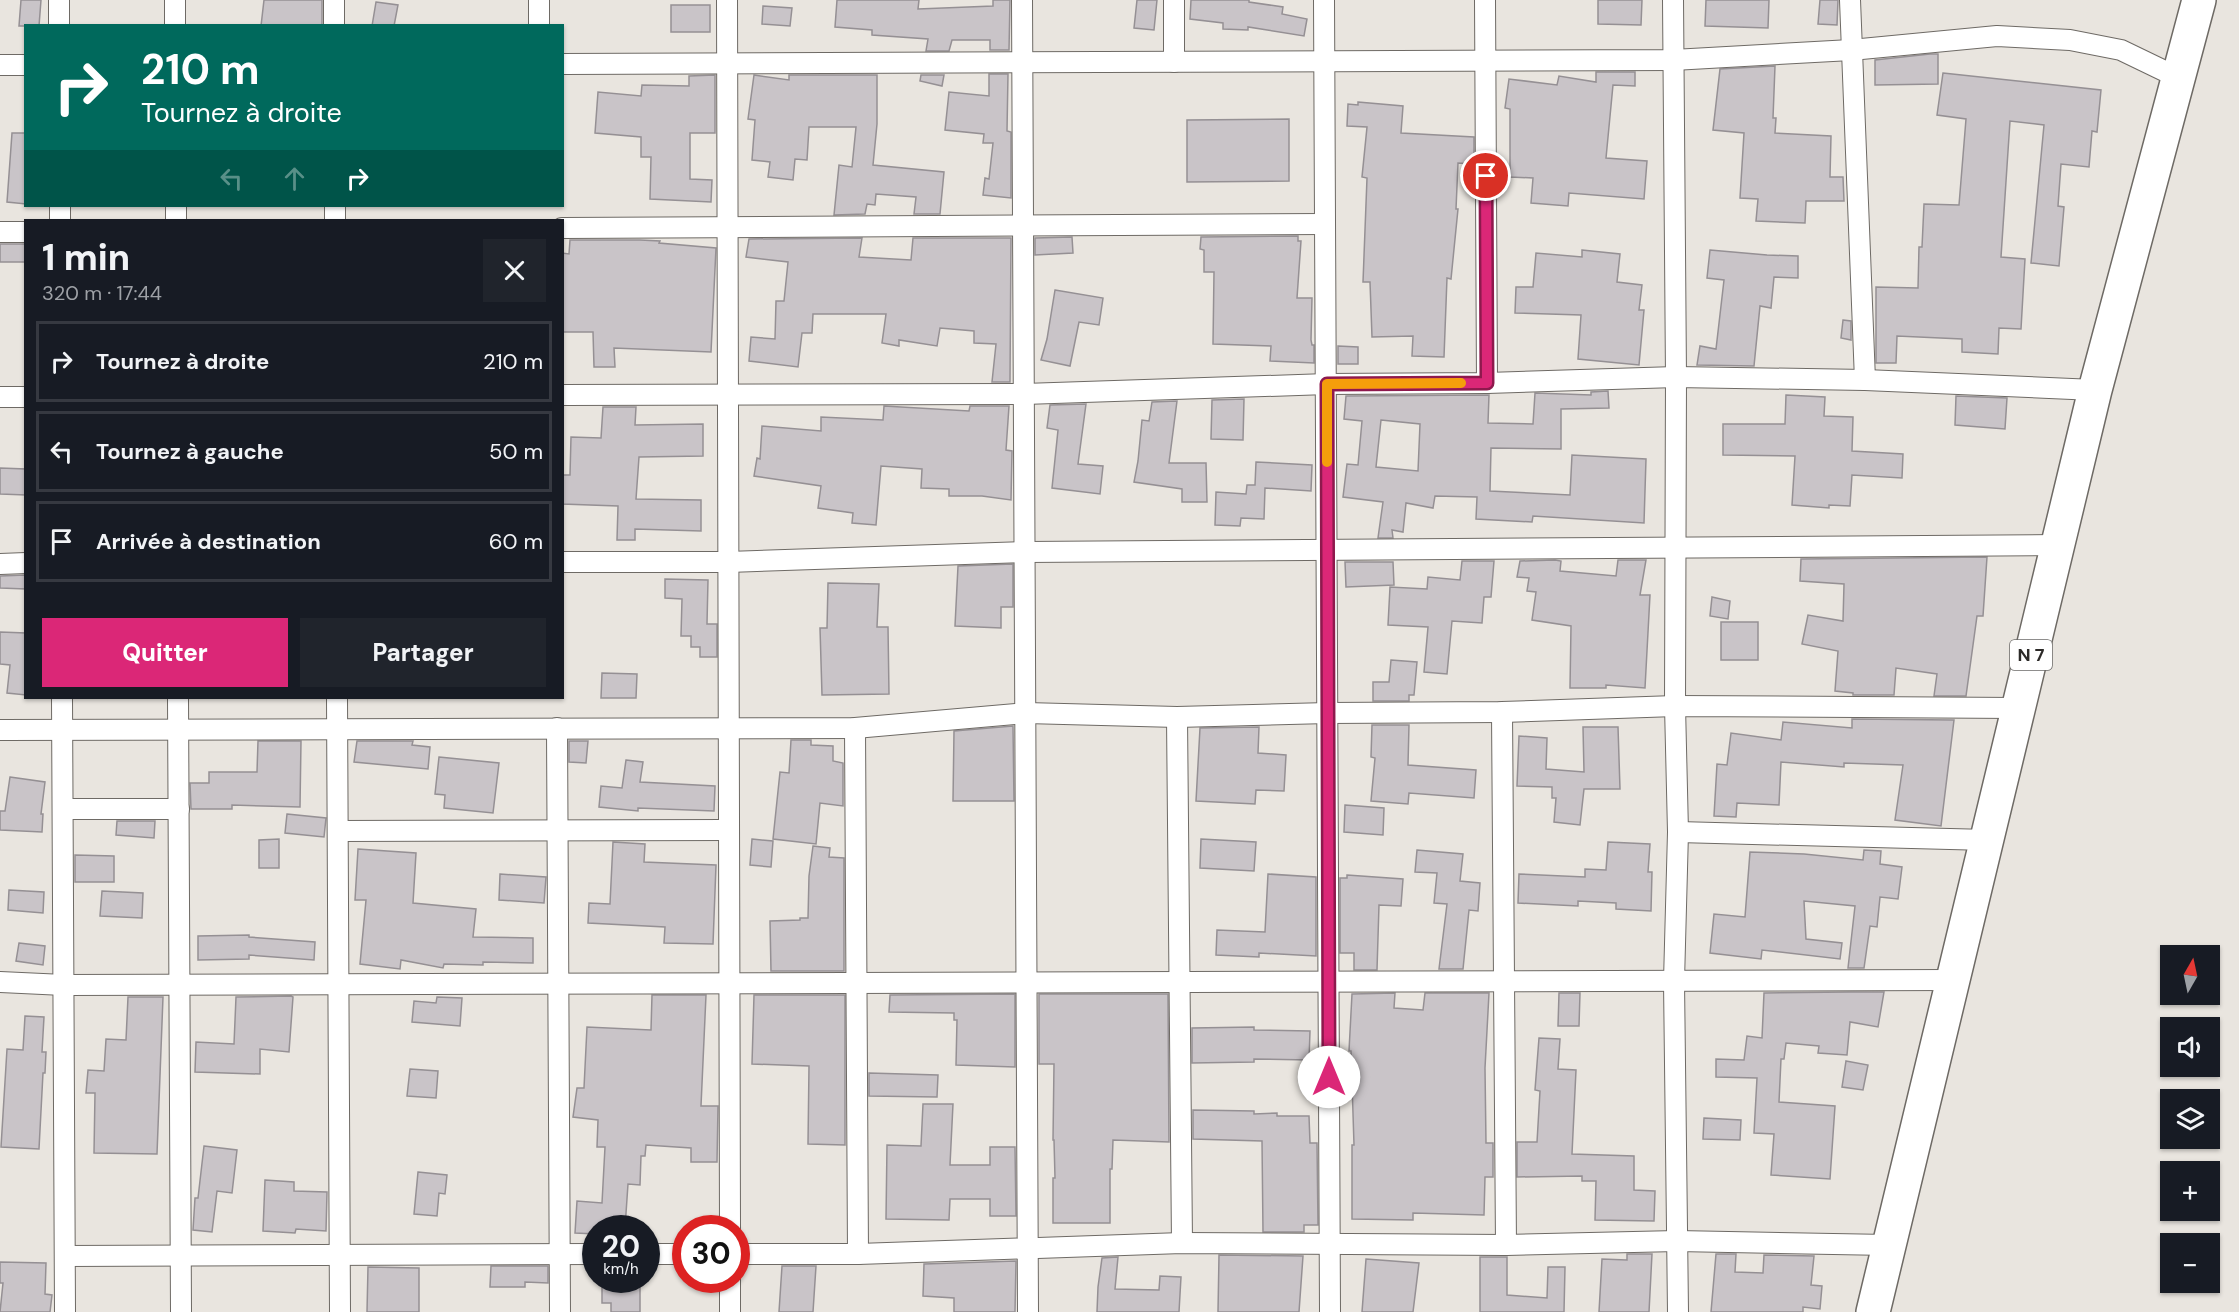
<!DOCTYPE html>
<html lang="fr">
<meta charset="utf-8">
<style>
body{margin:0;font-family:"DM Sans",sans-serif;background:#20242c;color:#f1f3f6;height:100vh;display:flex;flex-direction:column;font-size:22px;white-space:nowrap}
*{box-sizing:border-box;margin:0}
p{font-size:20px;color:#9ea1a6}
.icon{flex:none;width:33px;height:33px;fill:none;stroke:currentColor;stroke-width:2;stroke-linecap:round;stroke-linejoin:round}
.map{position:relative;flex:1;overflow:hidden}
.drawer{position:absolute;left:24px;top:219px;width:540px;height:480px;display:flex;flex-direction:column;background:#171b24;border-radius:0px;box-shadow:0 2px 4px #0004}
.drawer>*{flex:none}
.top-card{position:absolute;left:24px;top:24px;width:540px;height:183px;border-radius:0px;box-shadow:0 2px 4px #0004;background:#00695c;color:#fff;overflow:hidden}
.needle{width:39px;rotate:9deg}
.tools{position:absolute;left:2160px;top:945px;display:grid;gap:12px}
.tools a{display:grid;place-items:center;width:60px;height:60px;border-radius:0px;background:#171b24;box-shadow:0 2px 4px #0004;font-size:30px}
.speed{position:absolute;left:582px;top:1215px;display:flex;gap:12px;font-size:30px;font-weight:700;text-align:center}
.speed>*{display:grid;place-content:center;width:78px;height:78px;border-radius:50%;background:#171b24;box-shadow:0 2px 4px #0004;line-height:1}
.speed small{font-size:15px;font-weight:400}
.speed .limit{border:9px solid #d22;background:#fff;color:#111}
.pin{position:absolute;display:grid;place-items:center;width:51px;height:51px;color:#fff;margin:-26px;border:3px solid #fff;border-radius:50%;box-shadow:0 2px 6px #0007}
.me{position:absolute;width:66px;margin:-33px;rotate:0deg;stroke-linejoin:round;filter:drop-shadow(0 0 4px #0008)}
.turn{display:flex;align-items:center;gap:21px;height:126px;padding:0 18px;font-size:27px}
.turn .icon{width:78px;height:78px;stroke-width:2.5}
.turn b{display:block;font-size:42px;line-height:51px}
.lanes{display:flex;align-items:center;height:57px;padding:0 18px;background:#0003;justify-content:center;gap:30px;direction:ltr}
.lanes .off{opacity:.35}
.round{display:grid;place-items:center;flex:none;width:63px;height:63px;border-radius:0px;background:#20242c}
.head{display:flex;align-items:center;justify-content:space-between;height:102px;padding:0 18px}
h1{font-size:36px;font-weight:800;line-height:45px}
.action{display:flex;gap:12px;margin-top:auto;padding:12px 18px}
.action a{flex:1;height:69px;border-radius:0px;background:#db2777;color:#fff;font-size:24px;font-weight:800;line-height:69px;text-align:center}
.action a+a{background:#20242c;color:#f1f3f6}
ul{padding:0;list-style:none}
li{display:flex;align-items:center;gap:18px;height:81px;margin:0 12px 9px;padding:0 6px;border:3px solid #363941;border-radius:0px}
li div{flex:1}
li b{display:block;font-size:22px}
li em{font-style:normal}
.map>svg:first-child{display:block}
</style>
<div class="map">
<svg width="2239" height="1312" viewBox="0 0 2239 1312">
<rect width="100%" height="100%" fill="#e9e5df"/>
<!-- building -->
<g fill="#c9c4c8" stroke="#959094" stroke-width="1.5" fill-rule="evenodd">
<path d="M21,0H41L39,26H19Z"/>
<path d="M264,0H322V26H261Z"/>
<path d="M837,0H919L918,9L993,6V0H1010L1009,50H990V40H952L949,51H926L928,39L872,35V30L835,27Z"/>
<path d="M1137,0H1157L1154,30L1134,28Z"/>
<path d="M1191,0H1249V2L1283,7L1282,14L1307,19L1304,36L1248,27V30L1223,29V23L1190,19Z"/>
<path d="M1598,0H1642L1641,25L1598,24Z"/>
<path d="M1706,0H1769L1768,28L1705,26Z"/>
<path d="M1820,0H1838L1837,25L1818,24Z"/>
<path d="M376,2L398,5L394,26H372Z"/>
<rect x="671" y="5" width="39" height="27"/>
<path d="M763,6L792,8L790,26L762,24Z"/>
<path d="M1930,54H1938V84L1875,85V60Z"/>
<path d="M1775,66L1773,118H1776L1775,133L1831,136L1830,177H1843L1844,201H1806L1805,223L1756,221L1758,199L1740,198L1744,133L1713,130L1720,69Z"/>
<path d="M1596,72H1635V86L1613,85L1606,158L1647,161L1644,199L1569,193L1568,206L1531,203L1533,178L1510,177V109L1505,108L1509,79L1557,85L1559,76L1596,82Z"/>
<path d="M1943,73L2101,90L2097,132L2092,131L2089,167L2061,164L2058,206L2064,207L2059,266L2031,263L2044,125L2010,121L2001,257L2025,259L2021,329L1999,328L1998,354L1962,352V339L1897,336L1896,363H1876V287L1918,288L1919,247H1922L1924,204L1959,205L1966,119L1937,115Z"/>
<path d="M989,74H1008L1007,131L1011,132V198L983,195L985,178L989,179L993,143H983L984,134L945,130L949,92L989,96Z"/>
<path d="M715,75V133H690V179L712,180L711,202L650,199L651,157H641V137L595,133L598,92L641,96L642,85L689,86V76Z"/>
<path d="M754,75L789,80V75H877V124L873,165L944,172L940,214H914L916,197L876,194L875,205L867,204L865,214L834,215L839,165L852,167L856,127H809L807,160L795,159L793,180L768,177L770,162L752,160L755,120L748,119Z"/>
<path d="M921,75H944L942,86L920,81Z"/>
<path d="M1358,102L1403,106L1401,133L1474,137V164L1458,163L1456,209H1458L1451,279L1447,278L1444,357L1412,356L1413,336L1372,337L1370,282H1363L1367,178L1362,177L1367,127L1347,126L1348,104L1358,105Z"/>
<path d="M1289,119V181L1187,182V120Z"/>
<path d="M12,133H26V204L7,202Z"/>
<path d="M1298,236V241H1301L1297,298H1312L1311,340L1312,345H1314V363L1270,361L1271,346L1213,344L1214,272H1204V250L1200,249L1201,237Z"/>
<path d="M1072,237L1073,253L1035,255V238Z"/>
<path d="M862,238L859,257L911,260L913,238H1011L1010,382H992L996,344L974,343V331L940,328L937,346L899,340V346L882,343L886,314H813L812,333H802L798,367L749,361L751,337L775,339L776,301H784L788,262L746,257L749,239Z"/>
<path d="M570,240H640L660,241L659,243L716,248L711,352L614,348L615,367H594L593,332H562V253L569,254Z"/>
<rect x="0" y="244" width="26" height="18"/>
<path d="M1582,250L1620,254L1617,282L1642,285L1639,310H1644L1639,365L1578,359L1581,315L1515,313L1516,287H1533L1536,253L1582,257Z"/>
<path d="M1710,250L1767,255L1798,256V278L1774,277L1771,308L1760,306L1754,366L1697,365L1700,346L1716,349L1724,280L1707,278Z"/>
<path d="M1055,290L1103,298L1099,325L1079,322L1070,366L1041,360L1047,339Z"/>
<path d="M1843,320L1851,321V340L1841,338Z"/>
<path d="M1338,346L1358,347V364H1338Z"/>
<path d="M1608,391L1609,408L1561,409V449L1491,448L1490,491L1570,495L1572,455L1646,459L1644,523L1533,516L1532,522L1476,519L1477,497L1435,496L1433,508L1406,503L1403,532L1392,530L1393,538H1378L1383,502L1343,497L1347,464L1358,465L1362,421L1344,419L1346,396L1489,395L1488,423L1533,424L1535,393L1591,395V392ZM1381,420L1420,424L1418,471L1376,467Z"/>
<path d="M1786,395L1825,397L1824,416L1853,417L1852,451L1903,454L1902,478L1852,475L1850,506L1829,505V508L1792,505L1795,456L1723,455V424H1785Z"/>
<path d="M1956,396L2007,398L2005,429L1955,425Z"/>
<path d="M1244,399L1243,440L1211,439L1212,400Z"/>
<path d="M1177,401L1169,463H1206L1207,502H1182V489L1134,482L1138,461L1142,420L1149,421L1152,402Z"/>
<path d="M1086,404L1078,464L1103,466L1100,494L1052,488L1058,430L1047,428L1050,405Z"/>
<path d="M884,406L969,411L970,406H1009L1006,450L1012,451L1011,500L982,496H949V489L921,488L922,469L881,466L876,525L852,523L853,513L818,508L821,486L754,476L757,458L760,459L762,426L821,431V417L883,420Z"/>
<path d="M603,407H636L635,425L703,424V456L639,457L636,499L701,500V531L635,529V540H617L618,506L562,504V475H570L571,437L601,438Z"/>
<path d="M1256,462L1312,465L1311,491L1265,488L1264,519L1241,518L1240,526L1215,525L1216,492L1246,494L1247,485H1255Z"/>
<path d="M0,468L26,469V495L0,494Z"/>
<path d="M1987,557L1983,616H1977L1966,696H1934L1937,674L1896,668L1894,695H1853V693L1835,691L1838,651L1802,644L1808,615L1843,621L1844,584L1800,581L1801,559Z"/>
<path d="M1555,560L1561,561L1560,571L1616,576L1618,560H1646L1640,595H1650L1645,688L1606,685V688H1570L1571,626L1532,620L1536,592L1527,591L1529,578L1517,577L1520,561Z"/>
<path d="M1462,561H1494L1491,597H1484L1482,623L1452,621L1447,674L1424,672L1428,627L1388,625L1390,587L1427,589L1428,577L1460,580Z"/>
<path d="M1345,562H1393L1394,585L1346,587Z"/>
<path d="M1013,564V607H1001V628L955,626L958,566Z"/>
<path d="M26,575V589L0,588V576Z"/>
<path d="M665,579L708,580L707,624H717V657H700V647H691V636H681L682,599L665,598Z"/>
<path d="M828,583L879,584L877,627H888L889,694L822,695L820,628H827Z"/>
<path d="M1712,597L1730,601L1728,619L1710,616Z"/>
<rect x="1721" y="622" width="37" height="38"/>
<path d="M0,632L26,633V695L7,693L10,665L0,664Z"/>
<path d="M1391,660L1417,662L1414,695H1409V701H1373V682H1389Z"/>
<path d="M602,673L637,674L636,698H601Z"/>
<path d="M1852,719L1954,720L1941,826L1895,820L1903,765L1844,763V767L1781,762L1779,805L1737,803L1736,817L1714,816L1717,764L1727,765L1731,733L1781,740L1783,722L1852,728Z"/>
<path d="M1372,725H1409L1408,765L1476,770L1474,798L1409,793L1408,804L1371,801L1375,758L1371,757Z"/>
<path d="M1013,726L1014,801H953L954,731Z"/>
<path d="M1259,727L1258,753L1286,755L1284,791L1256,790L1255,804L1196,801L1200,728Z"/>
<path d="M1583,727H1618L1620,789H1584L1580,825L1554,822L1556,798H1552V787L1517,786L1519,736L1547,738L1546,769L1584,772Z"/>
<path d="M791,740H811V745L833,746V761L843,763V806L820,803L816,844L773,839L780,772L789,773Z"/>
<path d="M258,741H301L300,807L232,805V809H191L190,783H209V772H257Z"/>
<path d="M357,741H413L412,745L430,747L428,769L354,762Z"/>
<path d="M569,741H588L586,763L569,762Z"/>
<path d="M439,757L499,763L493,813L444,808L445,795L435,794Z"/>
<path d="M626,760L643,762L640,782L715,786L714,811L638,808V811L599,807L601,786L622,788Z"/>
<path d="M10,777L45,782L41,814H43L42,832L0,830V811H5Z"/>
<path d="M1345,805L1384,808L1383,835L1344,832Z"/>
<path d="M287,814L326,818L324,837L285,833Z"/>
<path d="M117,821H155L154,838L116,835Z"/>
<path d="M279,839V868H259V840Z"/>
<path d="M752,839L773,841L771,867L750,865Z"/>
<path d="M1201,839L1256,842L1254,871L1200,868Z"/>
<path d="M613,842L645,844L644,862L716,865L713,944L664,943L665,927L588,923L589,903L610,904Z"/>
<path d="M1608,842L1650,844L1648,872H1652L1651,911L1616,909V903L1578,901V906L1518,903L1519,874L1585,877V869L1606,870Z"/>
<path d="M813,846L830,848L829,857L844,858V971H771L770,921L800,920V918H808L809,876Z"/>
<path d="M358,849L416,853L413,903L476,909L473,937L533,938V963L483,962V965L444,964L443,968L401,960L400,969L360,964L366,900H355Z"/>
<path d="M1417,850L1463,854L1460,881L1480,883L1478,911L1469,910L1463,969H1439L1447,904L1434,903L1437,873L1415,872Z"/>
<path d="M1864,850L1881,851L1880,864L1902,867L1898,899L1880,897L1877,927L1870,926L1864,968H1848L1855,906L1804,901L1806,939L1842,943L1840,959L1762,950L1761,959L1710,953L1714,914L1745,917L1750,852L1804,854L1863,860Z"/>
<path d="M75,855L114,856V882H75Z"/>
<path d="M500,874L546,877L544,903L499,900Z"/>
<path d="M1268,874L1316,877V956L1259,953V957L1216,955L1217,930L1265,932Z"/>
<path d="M1347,875L1403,879L1401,906L1379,905L1377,970H1354V953H1340V878H1347Z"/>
<path d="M9,890L44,892L43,913L8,910Z"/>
<path d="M102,891L143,893L142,918L100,916Z"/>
<path d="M249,935V937L315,942L314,960L249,955V959L198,960V936Z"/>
<path d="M19,943L45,946L43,965L16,961Z"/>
<path d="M1850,992H1884L1878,1027L1850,1022L1847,1055L1818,1053L1819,1046L1786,1043L1784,1059H1781L1779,1102L1835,1106L1830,1179L1771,1175L1774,1134L1754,1133L1757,1078L1716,1077V1059L1744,1060L1747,1036L1762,1038L1764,993Z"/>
<path d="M1395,993L1394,1008L1423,1010L1425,993H1489L1485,1068L1486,1143H1493V1177H1485L1484,1215L1413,1213V1220L1352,1219V1145H1354L1351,1051H1349L1352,994Z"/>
<path d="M1559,993H1580L1579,1026H1558Z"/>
<path d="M1015,994V1067L956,1065L957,1020H954V1013L889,1012L890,995Z"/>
<path d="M1039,994H1168L1169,1142L1113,1140L1112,1169H1110V1223H1053V1178H1055L1054,1140H1053L1054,1064H1039Z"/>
<path d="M652,995H706L701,1106H718L717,1162H691V1148L646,1145L645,1156H641L640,1185L628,1184L625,1228H596V1234L575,1233L577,1201L602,1203L605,1147H597L598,1120L573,1117L577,1088H584L587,1027L651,1030Z"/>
<path d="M754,995H845V1145L808,1144L809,1066L752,1064Z"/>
<path d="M291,996L293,997L289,1052L260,1049V1074L195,1072L196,1042L234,1044L236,997Z"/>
<path d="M128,997H163L157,1154L94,1153L95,1093H86L88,1070L104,1071L106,1039L126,1040Z"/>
<path d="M437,997L462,998L460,1026L412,1022L414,1001L436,1003Z"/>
<path d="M25,1016L44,1017L42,1052H46L45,1073H43L39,1149L1,1147L7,1049L23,1050Z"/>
<path d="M1254,1027V1030L1310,1031L1309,1060L1254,1059V1062L1192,1063V1028Z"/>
<path d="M1539,1038L1560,1039L1558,1069L1576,1070L1572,1154L1634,1156V1190L1655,1191L1654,1221L1595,1220L1596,1181H1582V1176L1517,1177V1142H1537L1540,1091L1535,1090Z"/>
<path d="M1846,1061L1868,1065L1863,1090L1842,1087Z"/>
<path d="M410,1069L438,1071L436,1098L407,1096Z"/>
<path d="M869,1073L938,1075L937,1097L869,1096Z"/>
<path d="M923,1104H953L950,1165H990V1147H1015L1016,1216H990V1199H950L949,1220L886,1219L887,1145L921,1146Z"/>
<path d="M1193,1110L1254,1111V1114L1277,1113V1116H1309L1310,1143H1317L1318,1225H1304V1232H1263L1262,1141L1193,1139Z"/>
<path d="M1704,1118L1741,1120L1740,1140L1703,1139Z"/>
<path d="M204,1146L237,1150L232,1193L217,1191L212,1232L193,1230L195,1198H198Z"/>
<path d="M418,1172L447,1175L445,1194L439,1193L437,1216L414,1214Z"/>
<path d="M265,1180L294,1182V1191L327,1192L326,1231L296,1229L295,1233L263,1231Z"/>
<path d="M1627,1254H1652L1649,1312H1599L1602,1259L1627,1260Z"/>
<path d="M1716,1254H1736L1735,1272L1763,1273L1764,1255L1814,1256L1811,1285L1822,1286L1820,1309L1803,1307V1312H1711Z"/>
<path d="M1219,1255L1303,1256L1299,1312H1218Z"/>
<path d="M1118,1257L1115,1289L1159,1290L1160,1276L1181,1277L1179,1312H1097L1098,1287L1102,1258Z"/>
<path d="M1480,1257H1507V1295L1547,1298L1548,1267H1565L1564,1312H1480Z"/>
<path d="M1366,1259L1419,1263L1413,1312H1362Z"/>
<path d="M1016,1261L1015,1312H954V1298L923,1296L924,1264Z"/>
<path d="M0,1262L46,1263L45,1294L52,1295L50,1312H0L3,1283H0Z"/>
<path d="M491,1266H548V1283L525,1282V1287H490Z"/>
<path d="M782,1266H816L813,1312H779Z"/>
<path d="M368,1267L419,1268V1312H367Z"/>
<path d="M602,1280H640V1312H611V1303H602Z"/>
</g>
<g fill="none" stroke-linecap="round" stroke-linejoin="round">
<defs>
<g id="street">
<path d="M59,0V26"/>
<path d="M175,0V26"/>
<path d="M334,0V26"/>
<path d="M727,0L730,1228"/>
<path d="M1022,0L1028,1312"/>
<path d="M1174,0V62"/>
<path d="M1324,0L1330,1312"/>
<path d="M1485,0L1487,383"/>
<path d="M1673,0L1676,377L1675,706L1678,832L1674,981L1678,1312"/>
<path d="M1850,0L1865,380"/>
<path d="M539,26V0"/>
<path d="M562,64L1673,60L1851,50L1997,36L2070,40L2121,50L2179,78"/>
<path d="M0,65H26"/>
<path d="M60,206V220"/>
<path d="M176,206V220"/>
<path d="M335,206V220"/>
<path d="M562,228L1325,224"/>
<path d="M0,232H26"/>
<path d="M562,395L1024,394L1327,384L1487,383L1676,377L1865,380L2095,390"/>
<path d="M0,397H26"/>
<path d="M562,562H728L1026,552L2058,545"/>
<path d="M0,564L26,563"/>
<path d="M62,698L65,1312"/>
<path d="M178,698L181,1312"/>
<path d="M337,698L340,1312"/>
<path d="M1502,712L1506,1245"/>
<path d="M1177,717L1182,1243"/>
<path d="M557,728L560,1312"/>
<path d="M855,728L858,1254"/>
<path d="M0,730L855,728L1026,713L1177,717L1328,713L1502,712L1675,706L2017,708"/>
<path d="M63,809H179"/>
<path d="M338,831L729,830"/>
<path d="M1678,832L1988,840"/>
<path d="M0,982L64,985L1953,980"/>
<path d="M646,1254H686"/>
<path d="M736,1254H858L1182,1243L1506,1245L1677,1241L1888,1245"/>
<path d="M65,1256L596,1254"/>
<path d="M730,1280V1312"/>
</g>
<path id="highway" d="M1873,1312L2095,390L2199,0"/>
</defs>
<!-- street casing -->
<use href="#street" stroke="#6e6a65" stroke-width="22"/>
<!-- highway casing -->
<use href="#highway" stroke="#6e6a65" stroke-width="36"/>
<!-- street -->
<use href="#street" stroke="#fff" stroke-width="20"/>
<!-- highway -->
<use href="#highway" stroke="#fff" stroke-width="33"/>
</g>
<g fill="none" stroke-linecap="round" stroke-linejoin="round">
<defs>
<path id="route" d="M1329,1077L1327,384L1487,383L1486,176"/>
</defs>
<!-- route casing -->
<use href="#route" stroke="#8e194d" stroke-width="15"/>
<!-- route -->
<use href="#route" stroke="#db2777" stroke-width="10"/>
<!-- slow -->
<path stroke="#f59e0b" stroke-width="10" d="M1327,462V384L1461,383"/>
</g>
<g text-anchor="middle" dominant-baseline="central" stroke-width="6" stroke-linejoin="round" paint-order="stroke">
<!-- shield labels -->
<rect fill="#fff" stroke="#6b6a68" stroke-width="1.5" x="2010" y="640" width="42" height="30" rx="4.5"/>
<g font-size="18" font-weight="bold" fill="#2c2a28">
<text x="2031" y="655">N 7</text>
</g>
</g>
</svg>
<div class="tools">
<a><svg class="needle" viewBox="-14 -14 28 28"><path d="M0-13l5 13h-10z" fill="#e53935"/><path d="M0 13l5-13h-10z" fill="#9ea1a6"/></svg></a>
<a><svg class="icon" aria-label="sound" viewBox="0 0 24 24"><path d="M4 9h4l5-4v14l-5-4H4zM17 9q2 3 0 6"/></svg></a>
<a><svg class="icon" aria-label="layers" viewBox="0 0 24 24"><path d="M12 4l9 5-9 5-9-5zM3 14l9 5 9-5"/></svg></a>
<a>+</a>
<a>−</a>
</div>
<div class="speed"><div>20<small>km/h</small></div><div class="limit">30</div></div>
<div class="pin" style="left:1486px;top:176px;background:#d93025"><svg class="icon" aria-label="arrive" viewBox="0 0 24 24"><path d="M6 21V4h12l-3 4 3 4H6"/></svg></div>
<svg class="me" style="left:1329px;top:1077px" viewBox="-20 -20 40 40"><circle r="19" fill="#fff"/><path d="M0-13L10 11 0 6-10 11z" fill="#db2777"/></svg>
<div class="top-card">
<div class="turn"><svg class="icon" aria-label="right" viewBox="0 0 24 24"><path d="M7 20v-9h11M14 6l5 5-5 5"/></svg><div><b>210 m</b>Tournez à droite</div></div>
<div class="lanes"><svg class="icon off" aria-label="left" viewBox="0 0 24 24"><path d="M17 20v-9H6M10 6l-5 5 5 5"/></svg><svg class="icon off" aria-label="ahead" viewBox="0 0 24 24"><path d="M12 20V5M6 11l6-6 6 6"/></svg><svg class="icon" aria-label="right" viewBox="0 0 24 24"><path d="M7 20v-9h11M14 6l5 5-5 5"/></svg></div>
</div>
<section class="drawer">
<div class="head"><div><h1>1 min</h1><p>320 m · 17:44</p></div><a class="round"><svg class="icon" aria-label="close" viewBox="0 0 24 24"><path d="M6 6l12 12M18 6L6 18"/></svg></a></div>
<ul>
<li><svg class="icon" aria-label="right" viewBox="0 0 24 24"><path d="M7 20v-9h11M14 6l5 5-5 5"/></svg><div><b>Tournez à droite</b></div><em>210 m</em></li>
<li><svg class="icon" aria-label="left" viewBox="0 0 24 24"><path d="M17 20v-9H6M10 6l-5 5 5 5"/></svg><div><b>Tournez à gauche</b></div><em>50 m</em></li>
<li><svg class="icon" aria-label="arrive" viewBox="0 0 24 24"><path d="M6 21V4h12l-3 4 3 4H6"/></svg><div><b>Arrivée à destination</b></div><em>60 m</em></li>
</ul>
<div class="action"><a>Quitter</a><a>Partager</a></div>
</section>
</div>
